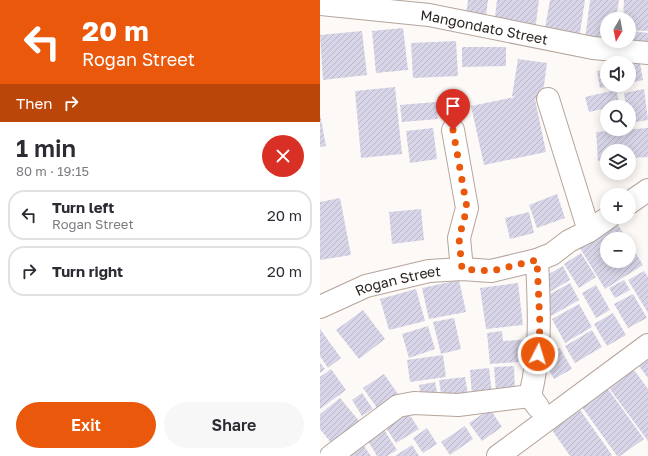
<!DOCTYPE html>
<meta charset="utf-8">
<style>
body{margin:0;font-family:"Golos Text",sans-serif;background:#f7f7f7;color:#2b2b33;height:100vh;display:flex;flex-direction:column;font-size:15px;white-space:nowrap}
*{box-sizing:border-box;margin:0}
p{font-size:13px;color:#7c7c81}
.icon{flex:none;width:22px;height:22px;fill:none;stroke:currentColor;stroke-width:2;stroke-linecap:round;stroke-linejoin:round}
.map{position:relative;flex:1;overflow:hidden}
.sheet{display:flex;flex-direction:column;background:#fff;width:320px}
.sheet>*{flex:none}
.top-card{background:#ea580c;color:#fff;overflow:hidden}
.needle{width:26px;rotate:190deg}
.tools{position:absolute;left:280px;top:12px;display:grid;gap:8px}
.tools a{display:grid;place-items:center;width:36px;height:36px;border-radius:50%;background:#fff;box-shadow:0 2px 10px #0003;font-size:20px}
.pin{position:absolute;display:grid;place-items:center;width:34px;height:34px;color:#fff;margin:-41px -17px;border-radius:50% 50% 50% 0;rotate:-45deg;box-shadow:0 0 4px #0007}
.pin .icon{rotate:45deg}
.me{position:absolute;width:44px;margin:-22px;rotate:5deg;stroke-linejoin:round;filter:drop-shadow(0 0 3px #0008)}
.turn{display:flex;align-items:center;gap:14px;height:84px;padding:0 16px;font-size:18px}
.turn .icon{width:52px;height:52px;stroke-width:2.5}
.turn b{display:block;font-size:28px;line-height:34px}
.then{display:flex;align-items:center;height:38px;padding:0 16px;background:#0003;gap:8px;font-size:15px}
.round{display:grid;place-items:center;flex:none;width:42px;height:42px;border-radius:21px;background:#f7f7f7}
.overview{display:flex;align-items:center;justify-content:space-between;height:68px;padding:0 16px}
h1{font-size:24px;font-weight:600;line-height:30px}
.cta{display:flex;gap:8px;margin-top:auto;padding:8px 16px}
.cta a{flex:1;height:46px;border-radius:24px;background:#ea580c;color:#fff;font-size:16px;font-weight:600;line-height:46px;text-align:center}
.cta a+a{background:#f7f7f7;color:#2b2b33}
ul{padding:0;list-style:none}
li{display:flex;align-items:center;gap:12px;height:50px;margin:0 8px 6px;padding:0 8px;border:2px solid #e1e1e2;border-radius:16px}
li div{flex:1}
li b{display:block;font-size:15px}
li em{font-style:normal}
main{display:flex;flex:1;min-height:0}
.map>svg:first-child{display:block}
</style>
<main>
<section class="sheet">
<div class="top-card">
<div class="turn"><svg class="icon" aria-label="left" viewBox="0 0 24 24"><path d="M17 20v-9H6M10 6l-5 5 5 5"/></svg><div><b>20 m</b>Rogan Street</div></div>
<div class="then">Then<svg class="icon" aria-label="right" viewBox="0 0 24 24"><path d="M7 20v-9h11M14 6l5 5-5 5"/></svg></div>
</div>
<div class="overview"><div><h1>1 min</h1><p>80 m · 19:15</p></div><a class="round" style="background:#d93025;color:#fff"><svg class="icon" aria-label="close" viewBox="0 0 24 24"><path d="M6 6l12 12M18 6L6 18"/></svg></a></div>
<ul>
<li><svg class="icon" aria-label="left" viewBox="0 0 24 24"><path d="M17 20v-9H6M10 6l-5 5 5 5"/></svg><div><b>Turn left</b><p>Rogan Street</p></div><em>20 m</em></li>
<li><svg class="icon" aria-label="right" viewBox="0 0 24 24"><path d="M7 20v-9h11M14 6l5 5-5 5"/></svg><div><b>Turn right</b></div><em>20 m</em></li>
</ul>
<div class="cta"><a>Exit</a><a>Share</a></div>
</section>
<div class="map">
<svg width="328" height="456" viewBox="0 0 328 456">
<defs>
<pattern id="building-hatch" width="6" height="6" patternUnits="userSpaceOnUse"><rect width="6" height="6" fill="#d7d5e7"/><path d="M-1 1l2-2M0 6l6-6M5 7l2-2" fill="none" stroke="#b9b7c6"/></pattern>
</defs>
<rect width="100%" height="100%" fill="#fdf9f7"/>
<!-- building -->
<g fill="url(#building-hatch)">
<path d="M148,0H168L165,24L145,22Z"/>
<path d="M177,0H219L215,31L174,26Z"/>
<path d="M230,0H265L259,39L224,34Z"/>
<path d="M270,0H299L296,19H287V41L265,40Z"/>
<path d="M304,0H328V31L309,30V19H303Z"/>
<path d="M83,28L88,70L56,73L52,31Z"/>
<path d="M42,31L47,75L3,80L0,35Z"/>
<path d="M310,31L328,33V50L308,49Z"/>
<path d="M136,41L138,76L93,78L91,43Z"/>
<path d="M142,47H186V66L142,67Z"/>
<path d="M198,59L227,63L222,100L215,99L226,152L164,165L151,106L195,97L192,96Z"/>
<path d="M320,63L323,80L309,83V65Z"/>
<path d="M287,69V85L291,86L280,88L277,71Z"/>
<path d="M75,87L82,154L41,158L35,91Z"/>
<path d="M324,89L328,120L309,123V107H306L304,93Z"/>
<path d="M296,90L300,105L269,112L265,97Z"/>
<path d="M116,102L118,119L82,122L80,105Z"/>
<path d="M0,114L6,146L0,147Z"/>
<path d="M113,128L117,159L90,163L86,131Z"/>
<path d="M328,128V157L309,158V151H287V160L278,161L276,132Z"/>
<path d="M237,194L245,218L217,228L209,205Z"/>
<path d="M20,198L31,255L0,260V202Z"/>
<path d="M101,209L104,240L72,244L69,212Z"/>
<path d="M209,212L214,233L190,239L185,218Z"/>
<path d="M298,225L307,239H287V261H309V242L323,265L285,289L260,248Z"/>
<path d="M261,253L276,277L259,288L244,264Z"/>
<path d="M243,266L250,280L228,293L220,279Z"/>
<path d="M324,271L328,277V313L308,280Z"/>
<path d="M139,280L146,312L109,319L102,288Z"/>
<path d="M304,280L310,290L295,298L289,288Z"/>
<path d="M198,283L203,325L166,329L160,288Z"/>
<path d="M250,283L259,300L231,316L221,299Z"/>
<path d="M276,285L290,310L276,318L262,293Z"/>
<path d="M96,289L105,321L69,330L60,299Z"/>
<path d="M313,294L327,318L308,328L294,304Z"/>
<path d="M259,304L272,327L245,343L232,319Z"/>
<path d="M43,310L65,339L39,359L16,330Z"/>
<path d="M293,313L306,335L287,346L274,324Z"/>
<path d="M134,318L141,349L121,354L113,322Z"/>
<path d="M108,326L115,349L89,358L82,334Z"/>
<path d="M0,329L21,358L8,368L0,356Z"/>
<path d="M272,330L282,347L255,363L245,346Z"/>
<path d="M182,331L183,341L210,339L212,361L170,364L167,333Z"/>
<path d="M240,348L252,369L234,379L222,358Z"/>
<path d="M123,355L126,377L90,382L87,360Z"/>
<path d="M328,360V378L319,366Z"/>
<path d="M0,363L5,369L0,373Z"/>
<path d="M194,366L195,391L176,392L174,367Z"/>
<path d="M169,368L172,393L152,395L150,370Z"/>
<path d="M11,369L26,390L0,409V377Z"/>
<path d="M314,370L328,389V441L289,388Z"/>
<path d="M64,374L78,394L57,408L43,388Z"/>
<path d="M145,377L148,395L122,400L119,380Z"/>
<path d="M115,382L118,397L102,400L99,385Z"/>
<path d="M288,389L324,439L300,456H297L262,407Z"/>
<path d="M42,393L53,409L42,416L32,400Z"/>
<path d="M20,398L40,422L12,444L0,429V414Z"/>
<path d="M85,408L99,429L76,443L62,422Z"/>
<path d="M170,409L182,427L162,441L149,423Z"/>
<path d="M260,410L292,455L291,456H250L232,430Z"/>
<path d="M61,425L77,450L67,456H57L45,436Z"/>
<path d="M145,426L153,439L130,455L121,442Z"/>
<path d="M107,428L117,444L103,453L93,438Z"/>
<path d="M41,442L51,456H21Z"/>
<path d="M92,445L99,456H75Z"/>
</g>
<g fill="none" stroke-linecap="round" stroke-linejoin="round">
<defs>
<g id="minor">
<path id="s1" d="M0,4L109,15L273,48L328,53"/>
<path d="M228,99L269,231"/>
<path d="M133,130L147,208L139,238L142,269"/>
<path d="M309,203L328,190"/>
<path d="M217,260C219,309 222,348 210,396L218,407"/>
<path id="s2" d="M0,307L46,286L109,271L142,269L171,271L217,260L232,254L249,241L269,231L289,217"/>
<path d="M11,456L78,406L94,403L138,405L210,396"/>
<path d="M178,456L328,345"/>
</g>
</defs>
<!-- minor casing -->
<use href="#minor" stroke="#b5a49b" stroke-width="24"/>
<!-- minor -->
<use href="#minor" stroke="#fff" stroke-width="22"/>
</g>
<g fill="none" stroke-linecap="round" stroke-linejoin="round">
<!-- route -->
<path stroke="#ea580c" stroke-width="7" stroke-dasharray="0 12.6" d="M133,130L147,208L139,238L142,269L171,271L217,260L220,326L218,354"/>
</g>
<g text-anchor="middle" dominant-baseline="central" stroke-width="3" stroke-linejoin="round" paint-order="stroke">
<!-- street labels -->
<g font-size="14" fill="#2b2421" stroke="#fff">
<text stroke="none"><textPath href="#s1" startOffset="166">Mangondato Street</textPath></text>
<text stroke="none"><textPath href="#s2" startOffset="83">Rogan Street</textPath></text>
</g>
</g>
</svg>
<div class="tools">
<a><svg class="needle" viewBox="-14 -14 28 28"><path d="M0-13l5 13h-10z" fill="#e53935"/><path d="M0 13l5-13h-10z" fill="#7c7c81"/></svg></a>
<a><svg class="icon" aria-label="sound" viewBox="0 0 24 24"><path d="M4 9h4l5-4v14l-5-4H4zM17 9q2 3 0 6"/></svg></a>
<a><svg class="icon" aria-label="search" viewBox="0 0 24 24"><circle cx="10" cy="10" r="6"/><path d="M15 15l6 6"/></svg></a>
<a><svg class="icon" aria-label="layers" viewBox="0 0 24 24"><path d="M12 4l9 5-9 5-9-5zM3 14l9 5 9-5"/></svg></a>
<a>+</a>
<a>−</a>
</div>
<div class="pin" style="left:133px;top:130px;background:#d93025"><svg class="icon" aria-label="arrive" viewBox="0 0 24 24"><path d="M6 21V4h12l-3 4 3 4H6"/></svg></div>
<svg class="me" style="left:218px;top:354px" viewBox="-20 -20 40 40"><circle r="17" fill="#ea580c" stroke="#fff" stroke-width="3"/><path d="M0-11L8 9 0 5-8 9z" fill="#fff"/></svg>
</div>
</main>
